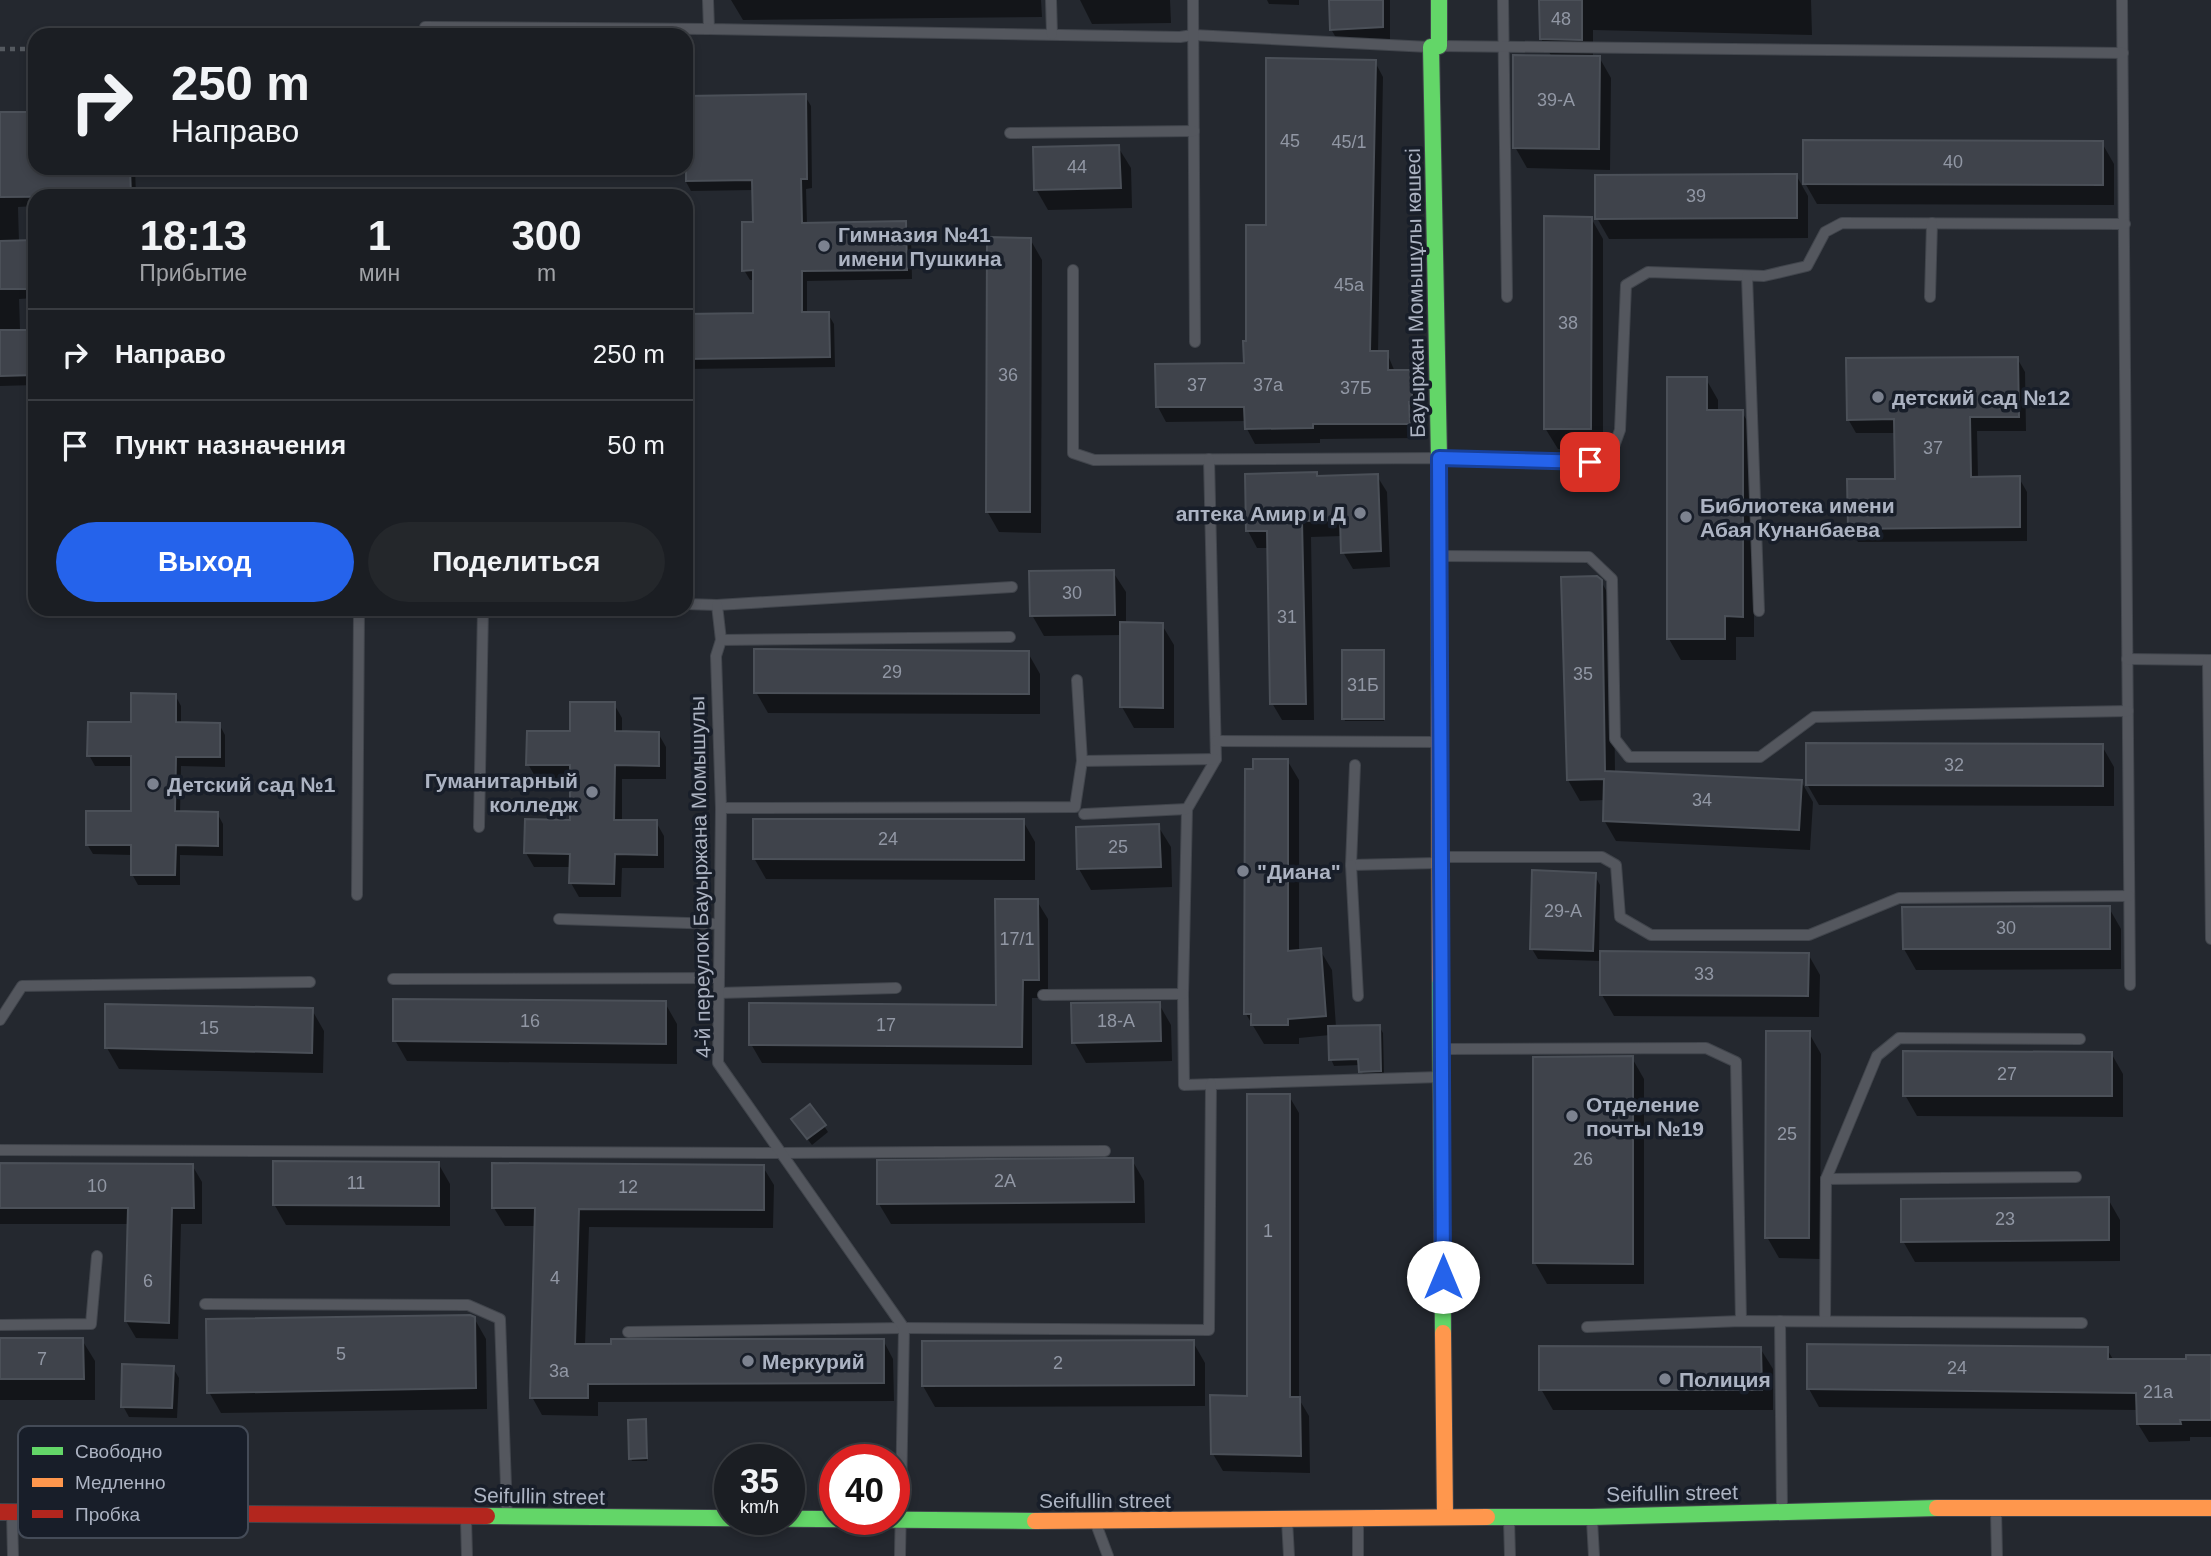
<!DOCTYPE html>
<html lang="ru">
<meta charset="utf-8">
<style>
body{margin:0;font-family:Arial,sans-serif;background:#24272b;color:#f1f3f6;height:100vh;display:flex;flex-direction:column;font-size:26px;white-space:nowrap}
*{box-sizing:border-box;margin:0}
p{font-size:23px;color:#a0a2a6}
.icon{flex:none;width:38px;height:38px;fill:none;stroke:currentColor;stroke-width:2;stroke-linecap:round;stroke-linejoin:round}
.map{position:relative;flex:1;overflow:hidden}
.drawer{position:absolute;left:28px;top:189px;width:665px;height:427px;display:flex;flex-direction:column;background:#1b1e23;border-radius:21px;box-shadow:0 4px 10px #0003,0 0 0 2px #393c41}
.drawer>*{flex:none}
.guide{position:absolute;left:28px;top:28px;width:665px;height:147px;border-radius:21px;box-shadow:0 4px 10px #0003,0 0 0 2px #393c41;background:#1b1e23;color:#f1f3f6;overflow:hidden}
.speed{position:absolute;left:714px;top:1444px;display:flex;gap:14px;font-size:35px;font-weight:700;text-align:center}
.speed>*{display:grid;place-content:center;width:91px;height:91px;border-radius:50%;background:#1b1e23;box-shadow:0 4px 10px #0003,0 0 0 2px #393c41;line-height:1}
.speed small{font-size:18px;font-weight:400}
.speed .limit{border:10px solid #d22;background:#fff;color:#111}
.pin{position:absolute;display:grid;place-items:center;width:60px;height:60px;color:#fff;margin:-30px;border-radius:14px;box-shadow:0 4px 10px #0006}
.me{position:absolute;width:77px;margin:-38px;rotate:0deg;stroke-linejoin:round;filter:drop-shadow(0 0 5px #0008)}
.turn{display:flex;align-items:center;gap:24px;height:147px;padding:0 28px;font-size:32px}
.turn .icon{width:91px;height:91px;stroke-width:2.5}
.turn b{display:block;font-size:49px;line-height:60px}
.eta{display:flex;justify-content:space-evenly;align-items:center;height:119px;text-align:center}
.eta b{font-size:42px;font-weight:600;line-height:49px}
.cta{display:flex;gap:14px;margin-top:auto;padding:14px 28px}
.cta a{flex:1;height:80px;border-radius:42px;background:#2563eb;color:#fff;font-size:28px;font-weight:600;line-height:80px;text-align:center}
.cta a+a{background:#24272b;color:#f1f3f6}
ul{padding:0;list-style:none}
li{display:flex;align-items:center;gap:21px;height:91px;padding:0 28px;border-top:2px solid #393c41}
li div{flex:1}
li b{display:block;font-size:26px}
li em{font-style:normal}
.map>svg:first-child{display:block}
</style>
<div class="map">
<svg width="2211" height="1556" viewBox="0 0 2211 1556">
<rect width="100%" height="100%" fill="#24282f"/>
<!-- shadow -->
<g fill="#0007">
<path d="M731,0H1041L1042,17L743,20Z"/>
<path d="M1080,0H1170L1171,23L1092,24Z"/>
<path d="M1267,0H1299V5L1269,4Z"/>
<path d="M1331,0H1390V41L1339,43L1331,29Z"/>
<path d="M1541,0H1811L1812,35L1593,30V57H1599L1611,78L1610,170L1527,168L1515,147L1552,57L1541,39Z"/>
<path d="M1375,62L1383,77L1378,353H1387L1395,372H1411L1419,387V417H1416L1417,438L1320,439V443L1255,444L1247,429V421L1166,422L1158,407L1245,365L1268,226Z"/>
<path d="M805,96L811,106L812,188L806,189L807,224L905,223L911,233L912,279L807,281V314H828L834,324L835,367L686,369V316L755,315V280H750L744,270L754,224V190L691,191L685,180L686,97Z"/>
<path d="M35,113V168H135L136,196H35V206L18,207L19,242H35V298L19,299L20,331H35V385L0,386V114Z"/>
<path d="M2102,143L2114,164V205L1817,204L1805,183Z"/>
<path d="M1118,147L1131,168L1132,208L1048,210L1036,189Z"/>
<path d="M1796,175L1808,196V238L1609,239L1597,218Z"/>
<path d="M1591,218L1603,239V450L1558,449L1545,428Z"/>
<path d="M1030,239L1042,260L1041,533L999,532L987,511Z"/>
<path d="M2017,358L2025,372L2026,431H1977L1978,478H2019L2027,492V541L1858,542L1849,528L1897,480L1896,433H1856L1848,419Z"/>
<path d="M1706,379L1718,400V412H1742L1754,433V637H1736V660H1681L1669,639Z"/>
<path d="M1316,474L1318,478L1377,476L1387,492L1390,567L1353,569L1343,552L1342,536L1311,537L1314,720H1282L1272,703L1269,548H1257L1248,531Z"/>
<path d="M1113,572L1126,592V624L1162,625L1174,645V728H1134L1122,707V635L1044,636L1032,615Z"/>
<path d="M1563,579L1601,581L1613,603L1615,773L1801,781L1813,802L1810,850L1616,841L1604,820L1605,800L1580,801L1568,780Z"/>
<path d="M1383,652L1384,721H1345L1344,718Z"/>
<path d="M1028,653L1040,674V714L768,713L756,692Z"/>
<path d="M175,695L181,706V724H219L225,735V767L181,766L180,813H217L223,824V856L180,855V885H138L132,874V855L93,854L87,844L132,813L133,766H95L89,755Z"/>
<path d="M614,704L622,718V733H658L666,747V779H622V822H656L664,836V868H622L621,897H579L571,883V867H534L526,853L571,821L572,778H536L528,764Z"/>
<path d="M2102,746L2114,767V806L1819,805L1807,784Z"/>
<path d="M1287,760L1299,780V952L1320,950L1332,970L1336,1027L1379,1026L1383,1033L1384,1077L1364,1078L1360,1065L1334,1066L1331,1059L1330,1035L1299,1038V1044H1264L1246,1014Z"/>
<path d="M1023,821L1035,842V880L766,879L754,858Z"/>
<path d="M1158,826L1171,847L1172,887L1091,890L1079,869Z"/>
<path d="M1534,872L1594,874L1600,885L1599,953L1808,954L1820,975L1819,1017L1614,1016L1602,995V961L1538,959L1532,949Z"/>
<path d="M1037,901L1048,919V998H1032V1065L762,1063L751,1044L997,1007Z"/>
<path d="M1904,908H2109L2121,929V969L1916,970L1904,949Z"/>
<path d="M665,1003L677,1024V1064L407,1061L395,1040Z"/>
<path d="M1159,1004L1171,1025L1172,1061L1086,1063L1074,1042Z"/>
<path d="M312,1010L324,1031L323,1073L119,1069L107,1048Z"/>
<path d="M1809,1033L1821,1054L1820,1259L1779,1258L1767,1237Z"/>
<path d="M2111,1053L2123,1074V1117L1917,1116L1905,1095Z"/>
<path d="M1632,1058L1644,1079V1284H1547L1535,1263Z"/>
<path d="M1289,1096L1299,1113V1399L1309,1416L1310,1473L1223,1471L1213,1454L1248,1398Z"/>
<path d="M797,1125L824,1126L828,1132L812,1145Z"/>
<path d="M1132,1160L1144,1181L1145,1223L891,1224L879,1204Z"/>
<path d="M438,1163L450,1184V1226L286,1225L274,1204Z"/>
<path d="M0,1165H192L202,1182V1224H181L178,1339L136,1338L126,1321L129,1224H0Z"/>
<path d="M763,1167L774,1185L773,1228L589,1227L585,1346L883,1340L893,1359L894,1401L598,1402V1416L542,1415L532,1397L536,1226H505L494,1208Z"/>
<path d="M2108,1199L2120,1220V1261L1915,1262L1903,1241Z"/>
<path d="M474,1318L486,1339L487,1409L221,1413L209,1392Z"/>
<path d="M0,1340H82L95,1361V1400H0Z"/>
<path d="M1193,1342L1205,1363V1406L935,1407L923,1386Z"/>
<path d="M1760,1348L1773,1369V1410H1553L1541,1389Z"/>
<path d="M2107,1349L2114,1361H2187L2211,1356V1437H2190V1441L2149,1442L2138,1424V1410L1819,1407L1809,1389Z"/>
<path d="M173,1368L179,1378L177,1418L129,1417L123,1406Z"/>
<path d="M646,1424L647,1461H632L631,1459Z"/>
</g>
<!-- building -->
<g fill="#3f434b" stroke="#4b5058" stroke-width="2">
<path d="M1329,0H1383V27L1330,30Z"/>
<path d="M1539,0H1582V40L1540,39Z"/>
<path d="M1513,55L1600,56L1599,149L1513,148Z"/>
<path d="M1266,58L1376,60L1370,351H1388V370H1412V402H1409L1410,424H1313V428L1245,429L1244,407H1156L1155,364L1244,363L1243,341H1246V225H1266Z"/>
<path d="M806,94L807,179H801L802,223L906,221L907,270L802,271V312H829L830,357L686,359V314L753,313V270L742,271V222H753L752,180L686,181V96Z"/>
<path d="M0,112H35V168H130L131,196L0,197Z"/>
<path d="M1803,140L2103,141V185L1803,184Z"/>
<path d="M1119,145L1121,188L1034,190L1033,147Z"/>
<path d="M1797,174V218L1595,219V175Z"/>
<path d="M1544,216L1592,217L1591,429H1544Z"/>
<path d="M987,237L1031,238L1030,512H986Z"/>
<path d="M35,240V289H0V241Z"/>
<path d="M0,330H35V375L0,376Z"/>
<path d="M2018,357L2019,417H1970L1971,477L2020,476V527L1848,529L1847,479H1895L1894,419L1847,420L1846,358Z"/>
<path d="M1667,377H1707V410H1743V617L1725,616V639H1667Z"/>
<path d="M1317,472V476L1378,474L1381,551L1341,553L1340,520L1302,521L1306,704H1270L1267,531H1246L1245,474Z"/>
<path d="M1114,570L1115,615L1030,616L1029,571Z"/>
<path d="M1597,576L1602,580L1605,771L1802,780L1799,830L1603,821L1604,779L1567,780L1561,577Z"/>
<path d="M1120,622L1163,623V708L1120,707Z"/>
<path d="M754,649L1029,651V694L754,693Z"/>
<rect x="1342" y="650" width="42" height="69"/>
<path d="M131,693L176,694V722L220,723V757H176L175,811L218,812V846L176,845L175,875H131V845H86V811H131V756H87L88,722H131Z"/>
<path d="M570,702H615V731L659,732V766L615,765L614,820H657V855L615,854L614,884L569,883L570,854L524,853L525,819L570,820V765H526L527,731H570Z"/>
<path d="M1806,743L2103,744V786L1806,785Z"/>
<path d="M1253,759H1288V951L1321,948L1326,1016L1288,1019V1025H1251V1014H1244L1245,769H1253Z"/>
<path d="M753,819H1024V860L753,859Z"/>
<path d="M1159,824L1161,867L1077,869L1076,827Z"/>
<path d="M1532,870L1596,873L1593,951L1530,949Z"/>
<path d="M995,899H1038L1039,980H1023L1022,1047L749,1045V1003L996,1005Z"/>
<path d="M2110,906V949H1903L1902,907Z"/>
<path d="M1600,951L1809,953L1808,996L1600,995Z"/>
<path d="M393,999L666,1001V1044L393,1041Z"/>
<path d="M1160,1002L1161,1041L1072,1043L1071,1003Z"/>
<path d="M105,1004L313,1008L312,1053L105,1048Z"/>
<path d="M1380,1025L1381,1071L1359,1072L1358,1059L1329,1060L1328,1026Z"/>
<path d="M1766,1031H1810L1809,1238H1765Z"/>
<path d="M1903,1051L2112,1052V1096H1903Z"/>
<path d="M1633,1056V1264L1533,1263V1057Z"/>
<path d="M1247,1094H1290V1397H1300L1301,1456L1211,1454L1210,1395L1247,1396Z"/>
<path d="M810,1104L826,1125L807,1139L791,1119Z"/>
<path d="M1107,1158H1133L1134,1202L877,1204V1160Z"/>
<path d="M273,1161L439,1162V1206L273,1205Z"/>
<path d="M0,1163L193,1164L194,1208H172L169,1323L125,1321L128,1208H0Z"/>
<path d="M492,1163L764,1165V1210L579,1209L575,1344H611V1339H884V1383L588,1384V1398H530L535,1208H492Z"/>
<path d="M2109,1197V1240L1901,1242V1199Z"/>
<path d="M470,1315L475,1317L476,1388L207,1393L206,1319Z"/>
<path d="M0,1338H83L84,1379H0Z"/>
<path d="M1194,1340V1385L922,1386V1341Z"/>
<path d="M1807,1344L2108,1347V1359H2186V1355H2211V1420H2180L2181,1424H2137L2136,1393L1807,1389Z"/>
<path d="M1539,1346L1761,1347L1762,1390H1539Z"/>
<path d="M122,1364L174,1366L172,1408L121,1407Z"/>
<path d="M646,1419L647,1458L629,1459L628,1420Z"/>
</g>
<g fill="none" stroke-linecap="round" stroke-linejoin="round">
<defs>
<g id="lane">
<path d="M708,0L709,29L1180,37L1193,35L1429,47"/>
<path d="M1051,0L1052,34"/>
<path d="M1193,0L1195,342"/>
<path d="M1503,0L1507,297"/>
<path d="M2122,0L2130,985"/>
<path d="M425,27L709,29"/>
<path d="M1440,46L2123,53"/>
<path d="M1010,133L1194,131"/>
<path d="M1073,270V453L1094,460L1439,458L1590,462L1612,452L1620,430L1626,285L1648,272L1764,276L1807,266L1825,232L1842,223L2125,224"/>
<path d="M1747,276L1759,611"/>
<path d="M1930,297L1932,223"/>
<path d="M1209,459L1216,759L1187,809L1183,994L1184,1085L1440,1077"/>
<path d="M1442,556L1589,557L1612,579L1615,739L1629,757H1760L1814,717L2128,711"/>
<path d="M686,604L717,605L1012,587"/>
<path d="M717,605L721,640"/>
<path d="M2127,659L2211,660"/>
<path d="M2208,660L2211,939"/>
<path d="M1216,741L1437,742"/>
<path d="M1082,761L1216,759"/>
<path d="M1355,765L1351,865L1437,863"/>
<path d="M721,808L1075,807L1082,761L1077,680"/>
<path d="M1084,814L1187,809"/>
<path d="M479,827L483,609"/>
<path d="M1440,857H1602L1616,865L1620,917L1651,935H1809L1899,898L2129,896"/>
<path d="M1351,865L1358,996"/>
<path d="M357,895L359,609"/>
<path d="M559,919L719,924"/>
<path d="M393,979L718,978"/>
<path d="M718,993L896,988"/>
<path d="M1043,995L1183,994"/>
<path d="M0,1020L22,986L310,982"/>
<path d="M1444,1049L1706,1048L1736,1062L1741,1321"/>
<path d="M0,1150L781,1153L1105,1151"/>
<path d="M1826,1179L2076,1177"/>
<path d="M205,1304L468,1305L500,1319L507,1514"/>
<path d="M1780,1321L1782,1511"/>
<path d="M1825,1321L1826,1179L1877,1056L1899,1038L2080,1039"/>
<path d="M0,1325L91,1324L97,1256"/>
<path d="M1587,1327L1741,1321L2082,1323"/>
<path d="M628,1332L904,1328L1209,1330L1211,1084"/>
<path d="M1996,1510L1997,1556"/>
<path d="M12,1513L13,1556"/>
<path d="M466,1519L467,1556"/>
<path d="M1287,1520L1289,1556"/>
<path d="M1358,1520V1556"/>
<path d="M1509,1520L1510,1556"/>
<path d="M1592,1520L1594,1556"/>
<path d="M1096,1524L1108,1556"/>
<path d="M900,1556L904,1328L718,1063L721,808L716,656L721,640L1010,637"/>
</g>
<g id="fast">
<path d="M1439,0V46L1431,47L1439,458V599"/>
<path d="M1440,979L1443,1333"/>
<path d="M487,1516L1035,1521"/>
<path d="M1487,1517H1592L1937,1508"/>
</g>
<g id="slow">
<path d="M1439,599L1440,979"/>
<path d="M1443,1333L1445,1516"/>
<path d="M1937,1508H2211"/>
<path d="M1035,1521L1487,1517"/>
</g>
<path id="jam" d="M0,1512L487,1516"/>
</defs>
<!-- lane casing -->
<use href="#lane" stroke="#41454c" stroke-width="12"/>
<!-- fast casing -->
<use href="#fast" stroke="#41454c" stroke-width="18"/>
<!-- slow casing -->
<use href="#slow" stroke="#41454c" stroke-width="18"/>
<!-- jam casing -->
<use href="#jam" stroke="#41454c" stroke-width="18"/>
<!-- path -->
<path stroke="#555a60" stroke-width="4.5" stroke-dasharray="5 5" stroke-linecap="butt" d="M0,49H35"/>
<!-- lane -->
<use href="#lane" stroke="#54575e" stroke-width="10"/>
<!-- fast -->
<use href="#fast" stroke="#63d668" stroke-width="16"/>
<!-- slow -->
<use href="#slow" stroke="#ff974d" stroke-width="16"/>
<!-- jam -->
<use href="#jam" stroke="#b3261e" stroke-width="16"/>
</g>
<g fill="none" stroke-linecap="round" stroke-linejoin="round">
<defs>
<path id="route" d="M1443,1277L1439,458L1590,462"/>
</defs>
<!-- route casing -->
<use href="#route" stroke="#184099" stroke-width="18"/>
<!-- route -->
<use href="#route" stroke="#2563eb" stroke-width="12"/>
</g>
<!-- markers -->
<g fill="#7c828f" stroke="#181e29" stroke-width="2.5">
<circle cx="824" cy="246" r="7"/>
<circle cx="1878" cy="397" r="7"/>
<circle cx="1360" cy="513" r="7"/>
<circle cx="1686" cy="517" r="7"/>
<circle cx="153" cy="784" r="7"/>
<circle cx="592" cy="792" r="7"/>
<circle cx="1243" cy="871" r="7"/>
<circle cx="1572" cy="1116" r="7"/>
<circle cx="748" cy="1361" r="7"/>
<circle cx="1665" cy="1379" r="7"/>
</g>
<g text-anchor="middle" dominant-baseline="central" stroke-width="7" stroke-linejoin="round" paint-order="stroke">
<!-- number labels -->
<g font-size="18" fill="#9197a4">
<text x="1561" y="19">48</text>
<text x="1556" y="100">39-А</text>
<text x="1290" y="141">45</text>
<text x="1349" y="142">45/1</text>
<text x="1953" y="162">40</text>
<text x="1077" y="167">44</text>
<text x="1696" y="196">39</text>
<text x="1349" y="285">45а</text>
<text x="1568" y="323">38</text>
<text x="1008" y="375">36</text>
<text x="1197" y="385">37</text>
<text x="1268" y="385">37а</text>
<text x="1356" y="388">37Б</text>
<text x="1933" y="448">37</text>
<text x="1072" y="593">30</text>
<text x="1287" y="617">31</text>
<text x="892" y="672">29</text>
<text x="1583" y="674">35</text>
<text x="1363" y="685">31Б</text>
<text x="1954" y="765">32</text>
<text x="1702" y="800">34</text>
<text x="888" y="839">24</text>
<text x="1118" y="847">25</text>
<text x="1563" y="911">29-А</text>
<text x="2006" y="928">30</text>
<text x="1017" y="939">17/1</text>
<text x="1704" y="974">33</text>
<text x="530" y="1021">16</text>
<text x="1116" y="1021">18-А</text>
<text x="886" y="1025">17</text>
<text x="209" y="1028">15</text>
<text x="2007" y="1074">27</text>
<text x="1787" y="1134">25</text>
<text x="1583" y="1159">26</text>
<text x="1005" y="1181">2А</text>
<text x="356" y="1183">11</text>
<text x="97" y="1186">10</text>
<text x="628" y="1187">12</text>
<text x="2005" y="1219">23</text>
<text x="1268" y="1231">1</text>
<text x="555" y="1278">4</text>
<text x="148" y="1281">6</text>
<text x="341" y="1354">5</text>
<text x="42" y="1359">7</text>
<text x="1058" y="1363">2</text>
<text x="1957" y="1368">24</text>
<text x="559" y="1371">3а</text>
<text x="2158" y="1392">21а</text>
</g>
<!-- poi labels -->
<g font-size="21" font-weight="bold" fill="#acb3c2" stroke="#181e29" text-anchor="start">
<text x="838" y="234">Гимназия №41<tspan x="838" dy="24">имени Пушкина</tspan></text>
<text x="1892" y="397">детский сад №12</text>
<text x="1700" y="505">Библиотека имени<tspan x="1700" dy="24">Абая Кунанбаева</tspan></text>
<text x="1346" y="513" text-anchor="end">аптека Амир и Д</text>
<text x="578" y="780" text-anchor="end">Гуманитарный<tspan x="578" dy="24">колледж</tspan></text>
<text x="167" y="784">Детский сад №1</text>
<text x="1257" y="871">"Диана"</text>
<text x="1586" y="1104">Отделение<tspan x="1586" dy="24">почты №19</tspan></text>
<text x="762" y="1361">Меркурий</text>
<text x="1679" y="1379">Полиция</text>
</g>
<!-- street labels -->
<g font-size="21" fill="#acb3c2" stroke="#181e29">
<text transform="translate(1415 293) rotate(-91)">Бауыржан Момышұлы көшесі</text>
<text transform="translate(700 877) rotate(-91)">4-й переулок Бауыржана Момышулы</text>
<text transform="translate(1672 1493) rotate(-1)">Seifullin street</text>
<text transform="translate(539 1496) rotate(1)">Seifullin street</text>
<text x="1105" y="1500">Seifullin street</text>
</g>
</g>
<!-- legend -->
<rect x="18" y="1426" width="230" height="112" rx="10" fill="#181e29" stroke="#444b57" stroke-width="2"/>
<rect x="32" y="1447" width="31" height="8" fill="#63d668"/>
<rect x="32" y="1478" width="31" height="9" fill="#ff974d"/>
<rect x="32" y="1510" width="31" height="8" fill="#b3261e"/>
<g font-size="19" fill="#acb3c2">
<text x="75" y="1458">Свободно</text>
<text x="75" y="1489">Медленно</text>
<text x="75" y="1521">Пробка</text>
</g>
</svg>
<div class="speed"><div>35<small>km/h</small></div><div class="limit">40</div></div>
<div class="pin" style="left:1590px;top:462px;background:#d93025"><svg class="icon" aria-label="arrive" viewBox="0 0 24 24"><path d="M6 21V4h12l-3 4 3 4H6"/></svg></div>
<svg class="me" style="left:1443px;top:1277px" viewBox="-20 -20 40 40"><circle r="19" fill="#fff"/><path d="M0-13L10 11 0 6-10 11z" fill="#2563eb"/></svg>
<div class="guide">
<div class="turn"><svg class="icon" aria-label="right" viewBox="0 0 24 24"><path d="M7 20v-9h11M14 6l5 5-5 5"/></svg><div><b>250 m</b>Направо</div></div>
</div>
<section class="drawer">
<div class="eta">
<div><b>18:13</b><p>Прибытие</p></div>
<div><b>1</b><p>мин</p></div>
<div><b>300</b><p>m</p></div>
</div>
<ul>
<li><svg class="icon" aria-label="right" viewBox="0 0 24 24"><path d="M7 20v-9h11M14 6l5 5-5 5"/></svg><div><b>Направо</b></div><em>250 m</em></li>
<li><svg class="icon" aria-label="arrive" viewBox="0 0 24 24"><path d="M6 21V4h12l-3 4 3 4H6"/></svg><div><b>Пункт назначения</b></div><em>50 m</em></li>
</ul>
<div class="cta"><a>Выход</a><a>Поделиться</a></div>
</section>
</div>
